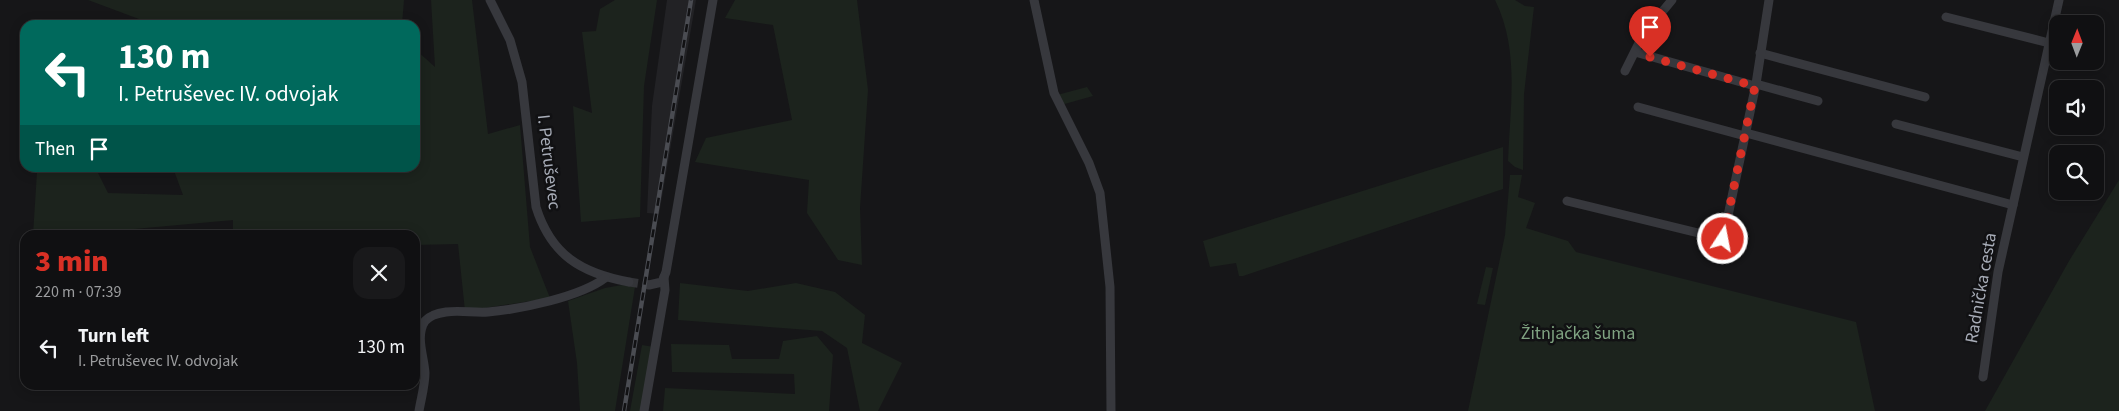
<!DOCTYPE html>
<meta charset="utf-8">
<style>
body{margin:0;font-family:"Source Sans 3",sans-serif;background:#19191b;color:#f1f3f6;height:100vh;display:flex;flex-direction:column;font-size:19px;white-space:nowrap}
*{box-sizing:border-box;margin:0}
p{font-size:16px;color:#9c9d9f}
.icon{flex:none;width:28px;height:28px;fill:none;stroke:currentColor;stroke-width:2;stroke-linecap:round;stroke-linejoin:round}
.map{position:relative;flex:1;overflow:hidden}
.side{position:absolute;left:20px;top:230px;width:400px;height:160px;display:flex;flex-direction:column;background:#101012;border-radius:15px;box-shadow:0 2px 12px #0003,0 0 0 1px #303032}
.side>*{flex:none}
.top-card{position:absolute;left:20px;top:20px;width:400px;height:152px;border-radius:15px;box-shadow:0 2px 12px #0003,0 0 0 1px #303032;background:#00695c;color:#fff;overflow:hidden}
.needle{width:32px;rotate:1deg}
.buttons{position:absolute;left:2049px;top:15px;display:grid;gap:10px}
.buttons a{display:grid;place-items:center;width:55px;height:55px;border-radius:10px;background:#101012;box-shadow:0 2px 12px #0003,0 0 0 1px #303032;font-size:25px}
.pin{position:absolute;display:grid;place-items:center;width:42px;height:42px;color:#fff;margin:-51px -21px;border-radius:50% 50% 50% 0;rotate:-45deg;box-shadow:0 0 5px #0007}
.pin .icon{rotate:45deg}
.me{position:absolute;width:55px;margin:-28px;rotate:11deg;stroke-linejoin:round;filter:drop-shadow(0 0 4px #0008)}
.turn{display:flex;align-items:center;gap:18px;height:105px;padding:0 15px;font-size:22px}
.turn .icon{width:65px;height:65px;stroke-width:2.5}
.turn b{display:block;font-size:35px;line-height:42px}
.then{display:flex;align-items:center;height:48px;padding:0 15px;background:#0003;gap:10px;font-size:19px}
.round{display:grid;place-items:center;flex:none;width:52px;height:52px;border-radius:15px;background:#19191b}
.overview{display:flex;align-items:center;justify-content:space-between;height:85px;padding:0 15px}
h1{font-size:30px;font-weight:800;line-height:38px;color:#d93025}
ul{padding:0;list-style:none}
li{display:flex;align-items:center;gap:15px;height:65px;padding:0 15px}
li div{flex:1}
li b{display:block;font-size:19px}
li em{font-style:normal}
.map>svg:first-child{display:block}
</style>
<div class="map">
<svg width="2119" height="411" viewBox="0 0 2119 411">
<rect width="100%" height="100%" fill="#161618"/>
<!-- built -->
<path fill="#222225" d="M667,0H696L659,214L647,213L652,106Z"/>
<!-- green -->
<g fill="#1c231d">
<path d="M88,0H404L402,25H155Z"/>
<path d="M431,0H472L488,134L520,125L530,247L550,298L465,311L458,244L415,245V235H233V220L123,230V235H33L37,172L96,169L108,193L183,195L173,168H415V49L435,67Z"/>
<path d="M615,0H657L644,86L640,217L581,222L573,106L592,113L582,32L596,31L600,9Z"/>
<path d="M735,0H857L868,90L860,208L862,265L838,260L807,213L809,180L695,162L706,138L792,120L773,25L725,18Z"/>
<path d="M1495,0H1515L1525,6L1534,7L1524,94L1523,170L1515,167L1508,161C1510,107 1520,50 1495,0Z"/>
<path d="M1087,87L1093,96L1061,105L1057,95Z"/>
<path d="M1503,147V189L1243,276H1239L1236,263L1210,267L1203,241Z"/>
<path d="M1510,175H1522L1518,197L1535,203L1526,228L1568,241L1576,252L1856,322L1875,411H1468L1505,235Z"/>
<path d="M2119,180V411H1985L2069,261Z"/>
<path d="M1486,267L1493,268L1485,305L1477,304Z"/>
<path d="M680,283L748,291L796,283L835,292L865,315L862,343L902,363L878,411H860L847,348L822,331L678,320Z"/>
<path d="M622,285L635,287L615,411H580L577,363L568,301L605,288Z"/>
<path d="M817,336L833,355L829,411H663L665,388L795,394L794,374L672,372L671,344L729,345L732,359H779L783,341Z"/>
<path d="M642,345L654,347L642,411H630Z"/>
</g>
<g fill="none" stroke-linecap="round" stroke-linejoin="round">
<!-- street-tunnel -->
<path stroke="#333438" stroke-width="9" stroke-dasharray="9 4.5" stroke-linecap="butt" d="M629,282L649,285"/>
<!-- street -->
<g stroke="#37383d" stroke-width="9">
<path d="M490,0L510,40L522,82L536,207C551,255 581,273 629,282"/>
<path d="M1034,0L1054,93L1089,163L1100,193L1110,287L1111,411"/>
<path d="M1946,17L2049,43"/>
<path d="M1635,52L1755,86"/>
<path d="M1760,53L1925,97"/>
<path d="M1625,71L1643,35L1672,0"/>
<path d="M1756,84L1818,101"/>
<path d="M1638,107L1745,136"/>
<path d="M1896,124L2023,157"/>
<path d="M1746,133L2013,205"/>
<path d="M1567,201L1723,239L1756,84L1769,0"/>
<path d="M649,285L662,282L666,272L713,0"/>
<path d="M1983,377L1998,272L2059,0"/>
<path d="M419,411C421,399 425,385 425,373C424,356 415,336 425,321C430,315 439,313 446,312C460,310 474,313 488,312C521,309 580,297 605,278"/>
<path d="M644,411L665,290L664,277"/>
</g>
<defs>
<path id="rail" d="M624,411L691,0"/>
</defs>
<!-- rail casing -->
<use href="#rail" stroke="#4a4c52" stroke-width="4.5"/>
<!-- rail -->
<use href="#rail" stroke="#111113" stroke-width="2.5" stroke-dasharray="8" stroke-linecap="butt"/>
</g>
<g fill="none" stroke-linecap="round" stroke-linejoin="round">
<!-- route -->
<path stroke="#d93025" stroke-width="9" stroke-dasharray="0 16.2" d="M1650,57L1755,86L1723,239"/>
</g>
<g text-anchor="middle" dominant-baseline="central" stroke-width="5" stroke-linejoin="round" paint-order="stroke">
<!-- street labels -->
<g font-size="18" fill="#a8adb8" stroke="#111113">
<text transform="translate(549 162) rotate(83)">I. Petruševec</text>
<text transform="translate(1981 288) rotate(-80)">Radnička cesta</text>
</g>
<!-- park labels -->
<g font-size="18" fill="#7fa381" stroke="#111113">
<text x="1578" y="333">Žitnjačka šuma</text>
</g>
</g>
</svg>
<div class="buttons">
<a><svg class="needle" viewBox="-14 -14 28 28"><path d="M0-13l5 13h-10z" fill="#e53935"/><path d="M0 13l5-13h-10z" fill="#9c9d9f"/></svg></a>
<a><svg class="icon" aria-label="sound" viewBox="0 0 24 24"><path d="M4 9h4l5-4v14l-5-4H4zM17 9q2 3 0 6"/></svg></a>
<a><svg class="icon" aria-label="search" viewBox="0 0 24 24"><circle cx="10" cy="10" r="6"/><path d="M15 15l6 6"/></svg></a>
</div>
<div class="pin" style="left:1650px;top:57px;background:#d93025"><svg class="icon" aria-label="arrive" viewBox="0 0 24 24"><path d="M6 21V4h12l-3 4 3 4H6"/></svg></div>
<svg class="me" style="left:1723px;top:239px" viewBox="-20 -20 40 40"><circle r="17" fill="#d93025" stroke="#fff" stroke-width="3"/><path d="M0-11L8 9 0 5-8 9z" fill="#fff"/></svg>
<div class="top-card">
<div class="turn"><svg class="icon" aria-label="left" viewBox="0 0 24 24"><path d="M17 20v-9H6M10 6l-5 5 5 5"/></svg><div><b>130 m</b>I. Petruševec IV. odvojak</div></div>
<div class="then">Then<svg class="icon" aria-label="arrive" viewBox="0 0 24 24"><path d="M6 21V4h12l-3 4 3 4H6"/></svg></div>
</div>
<section class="side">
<div class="overview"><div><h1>3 min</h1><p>220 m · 07:39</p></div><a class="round"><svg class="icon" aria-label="close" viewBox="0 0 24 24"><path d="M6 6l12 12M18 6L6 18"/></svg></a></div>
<ul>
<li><svg class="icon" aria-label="left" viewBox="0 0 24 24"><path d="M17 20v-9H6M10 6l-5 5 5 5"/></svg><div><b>Turn left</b><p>I. Petruševec IV. odvojak</p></div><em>130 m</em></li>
</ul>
</section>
</div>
